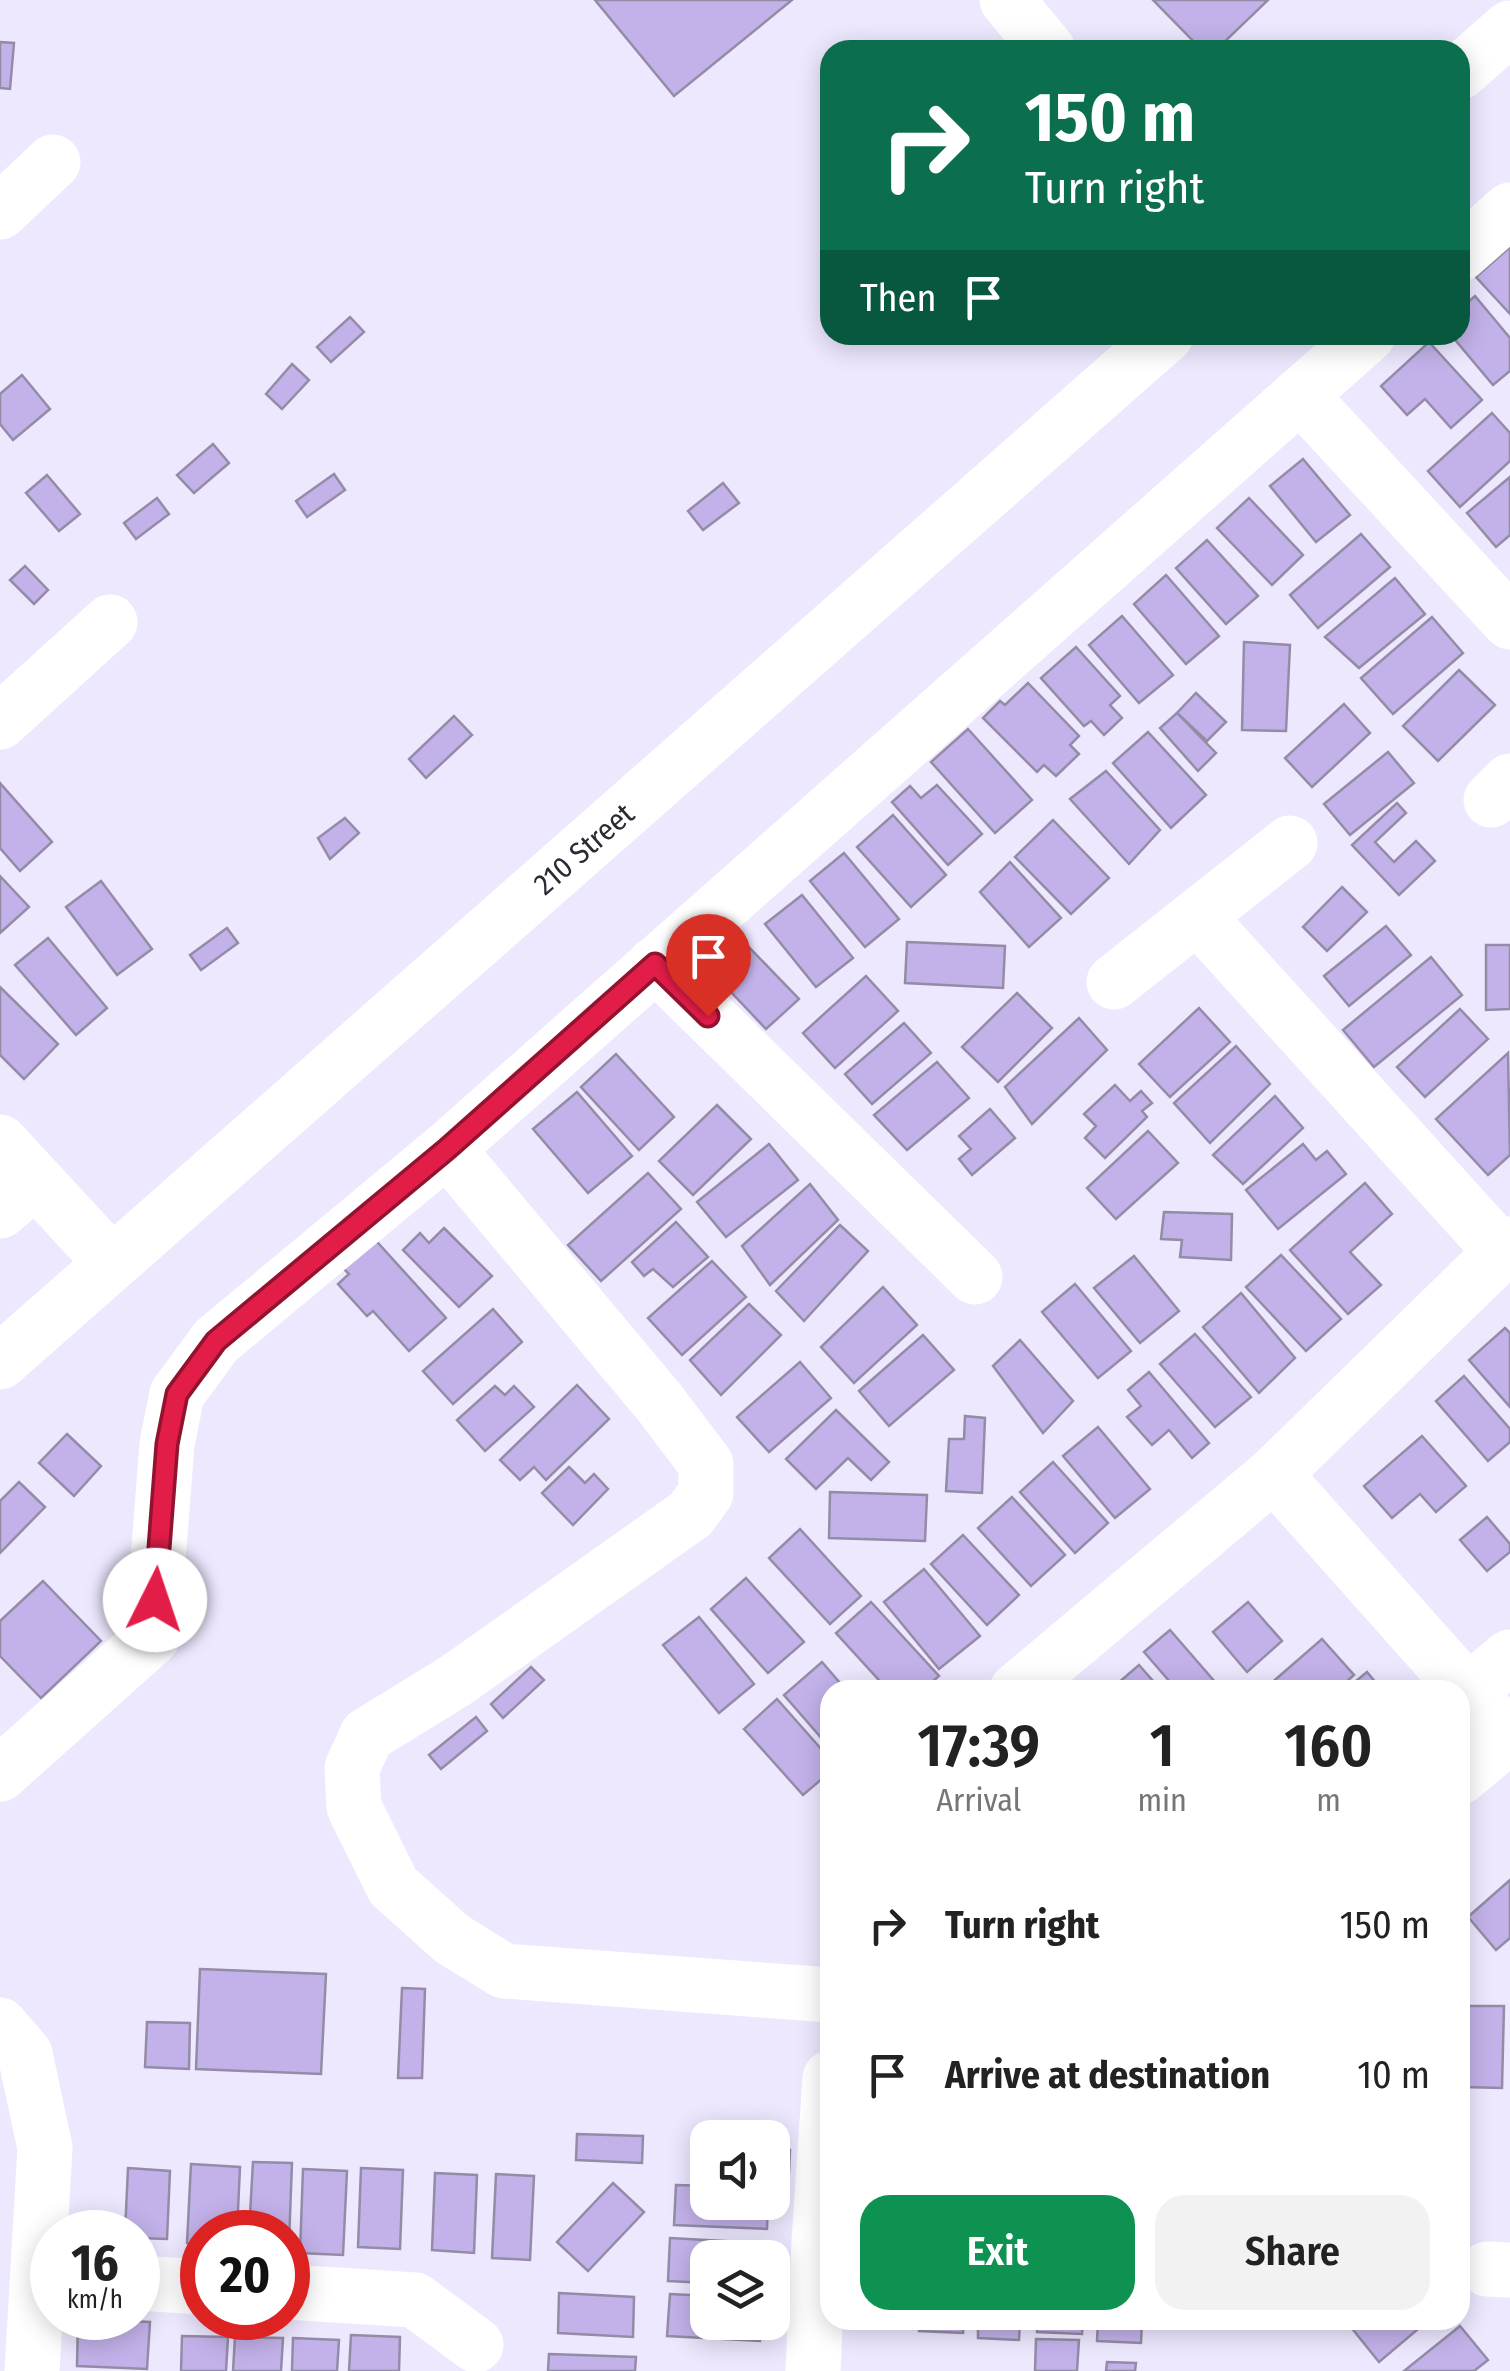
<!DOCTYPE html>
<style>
body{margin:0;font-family:"Fira Sans Condensed",sans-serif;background:#f2f2f2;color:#222;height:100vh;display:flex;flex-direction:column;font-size:38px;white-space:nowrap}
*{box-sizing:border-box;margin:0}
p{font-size:32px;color:#767676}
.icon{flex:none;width:55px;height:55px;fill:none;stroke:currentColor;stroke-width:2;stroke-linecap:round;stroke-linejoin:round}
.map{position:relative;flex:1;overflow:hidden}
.drawer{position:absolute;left:820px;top:1680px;width:650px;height:650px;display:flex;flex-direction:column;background:#fff;border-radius:30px;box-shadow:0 5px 25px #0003}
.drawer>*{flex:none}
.top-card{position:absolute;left:820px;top:40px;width:650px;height:305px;border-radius:30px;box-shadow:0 5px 25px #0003;background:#0b6e4f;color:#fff;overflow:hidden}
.buttons{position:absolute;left:690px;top:2120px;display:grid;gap:20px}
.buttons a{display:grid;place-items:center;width:100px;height:100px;border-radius:20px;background:#fff;box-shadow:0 5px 25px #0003;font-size:50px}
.speed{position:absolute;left:30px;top:2210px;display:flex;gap:20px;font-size:50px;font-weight:700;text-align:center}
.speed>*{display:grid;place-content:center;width:130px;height:130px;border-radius:50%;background:#fff;box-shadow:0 5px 25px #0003;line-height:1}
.speed small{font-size:25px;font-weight:400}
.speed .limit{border:15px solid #d22;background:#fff;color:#111}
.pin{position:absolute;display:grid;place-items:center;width:85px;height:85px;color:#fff;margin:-102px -42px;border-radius:50% 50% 50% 0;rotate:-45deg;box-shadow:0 0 10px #0007}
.pin .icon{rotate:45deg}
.me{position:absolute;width:110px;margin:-55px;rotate:4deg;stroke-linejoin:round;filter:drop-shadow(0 0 8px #0008)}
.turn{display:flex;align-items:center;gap:35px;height:210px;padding:0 40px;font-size:45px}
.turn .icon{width:130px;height:130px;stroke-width:2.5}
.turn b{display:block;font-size:70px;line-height:85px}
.then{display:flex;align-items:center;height:95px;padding:0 40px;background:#0003;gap:20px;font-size:38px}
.eta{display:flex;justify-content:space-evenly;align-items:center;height:170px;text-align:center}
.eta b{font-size:60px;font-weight:600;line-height:70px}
.action{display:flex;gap:20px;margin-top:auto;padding:20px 40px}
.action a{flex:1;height:115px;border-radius:30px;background:#0e9251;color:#fff;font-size:40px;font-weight:600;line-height:115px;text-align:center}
.action a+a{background:#f2f2f2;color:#222}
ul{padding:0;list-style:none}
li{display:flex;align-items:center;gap:30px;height:150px;padding:0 40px}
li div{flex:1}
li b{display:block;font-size:38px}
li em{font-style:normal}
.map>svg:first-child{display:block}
</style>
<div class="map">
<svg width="1510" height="2371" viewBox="0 0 1510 2371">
<rect width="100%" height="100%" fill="#eee8ff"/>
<!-- building -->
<g fill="#c3b2ea" stroke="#948ca7" stroke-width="2.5">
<path d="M595,0H792L674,96Z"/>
<path d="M1153,0H1268L1216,50H1202Z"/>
<path d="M0,42L14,43L10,89L0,88Z"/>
<path d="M1510,247V314L1476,277Z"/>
<path d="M1475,296L1510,338V371L1493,385L1451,335H1460V309Z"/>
<path d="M350,317L364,332L331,362L317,347Z"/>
<path d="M1429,342L1482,400L1451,428L1425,399L1407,415L1381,386Z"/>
<path d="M292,364L309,380L282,409L266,394Z"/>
<path d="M22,375L50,409L13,440L0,424V394Z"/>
<path d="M1492,413L1510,433V461L1460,507L1428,471Z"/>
<path d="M213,444L229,463L194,493L177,475Z"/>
<path d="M1303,459L1350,515L1316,542L1270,486Z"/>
<path d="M334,474L345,490L307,517L296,501Z"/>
<path d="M47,475L80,514L59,531L26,493Z"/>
<path d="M1510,477V535L1496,547L1467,513Z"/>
<path d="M723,483L739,503L703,530L688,511Z"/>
<path d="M157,498L169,514L136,539L124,523Z"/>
<path d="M1249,498L1303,555L1272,585L1217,528Z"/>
<path d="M1361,534L1390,567L1318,628L1290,595Z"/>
<path d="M1207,540L1258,596L1226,624L1176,568Z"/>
<path d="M25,566L48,590L34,604L10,580Z"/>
<path d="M1166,575L1219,636L1186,664L1134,604Z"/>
<path d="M1395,578L1425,614L1359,668L1325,637Z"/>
<path d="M1122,616L1173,675L1139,703L1089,645Z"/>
<path d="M1432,617L1463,653L1393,714L1361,678Z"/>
<path d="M1244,642L1290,645L1286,731L1242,730Z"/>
<path d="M1076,647L1120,696L1110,705L1122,718L1104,735L1091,721L1084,726L1041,678Z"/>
<path d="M1459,670L1495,705L1438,761L1403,726Z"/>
<path d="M1028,683L1079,736L1070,745L1079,754L1056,776L1044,765L1037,772L983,718L1000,701L1005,705Z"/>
<path d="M1196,693L1226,722L1207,741L1177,713Z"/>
<path d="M1344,704L1370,733L1312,787L1285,758Z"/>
<path d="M1177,713L1216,753L1198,771L1160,728Z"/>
<path d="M454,716L472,735L426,778L409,759Z"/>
<path d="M968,729L1032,800L995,833L931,762Z"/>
<path d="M1148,732L1206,795L1171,828L1113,763Z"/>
<path d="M1388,752L1414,783L1350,835L1324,804Z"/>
<path d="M1106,771L1160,830L1129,864L1070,799Z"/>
<path d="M0,783L52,842L20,871L0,848Z"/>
<path d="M937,785L982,834L948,865L892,802L910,786L921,798Z"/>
<path d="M1397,803L1406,813L1375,842L1394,862L1416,841L1435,861L1399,895L1352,845Z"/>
<path d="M893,815L946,875L911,907L857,847Z"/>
<path d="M345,818L359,833L330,859L318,838Z"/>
<path d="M1053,820L1109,878L1071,914L1015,857Z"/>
<path d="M844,853L899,919L865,947L810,881Z"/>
<path d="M1010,862L1061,918L1029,947L980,892Z"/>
<path d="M0,876L29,907L0,933Z"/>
<path d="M101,881L152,949L117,975L66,907Z"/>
<path d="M1342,887L1367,912L1327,951L1303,927Z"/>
<path d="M802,895L853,958L816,987L765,924Z"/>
<path d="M1386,926L1411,955L1349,1006L1324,976Z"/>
<path d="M227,928L238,943L201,970L190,955Z"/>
<path d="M48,938L107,1008L76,1035L15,965Z"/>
<path d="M744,942L799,999L766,1029L712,972Z"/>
<path d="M907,942L1005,946L1003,988L905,983Z"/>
<path d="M1486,945H1510V1009L1486,1010Z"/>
<path d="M1431,957L1462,995L1374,1067L1343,1030Z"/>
<path d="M866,976L898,1011L835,1068L803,1033Z"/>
<path d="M0,987L58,1044L24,1079L0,1055Z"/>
<path d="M1017,993L1052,1028L998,1082L962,1047Z"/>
<path d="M1199,1008L1230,1042L1170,1097L1139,1064Z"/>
<path d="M1460,1009L1488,1039L1425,1097L1397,1067Z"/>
<path d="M1079,1018L1107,1050L1032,1124L1005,1087Z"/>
<path d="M904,1023L931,1053L872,1104L845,1074Z"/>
<path d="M1236,1046L1270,1084L1210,1143L1174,1103Z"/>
<path d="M1508,1053L1510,1155L1488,1175L1436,1119Z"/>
<path d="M616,1054L674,1117L639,1150L581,1087Z"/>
<path d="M937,1062L969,1098L907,1150L874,1115Z"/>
<path d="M1115,1085L1130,1101L1141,1091L1152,1103L1142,1111L1147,1117L1105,1158L1085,1138L1096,1126L1084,1114Z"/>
<path d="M577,1092L632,1156L588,1193L533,1129Z"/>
<path d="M1275,1096L1303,1128L1243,1184L1213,1155Z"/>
<path d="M717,1105L751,1139L693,1195L659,1161Z"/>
<path d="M990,1109L1015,1138L972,1175L959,1159L971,1149L959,1136Z"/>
<path d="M1148,1131L1178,1163L1116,1219L1087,1188Z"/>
<path d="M769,1144L798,1180L726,1237L697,1202Z"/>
<path d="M1303,1144L1316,1160L1327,1151L1346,1174L1278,1229L1246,1190Z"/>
<path d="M648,1173L681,1209L601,1281L568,1245Z"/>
<path d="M1365,1183L1392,1214L1350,1252L1381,1285L1348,1314L1290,1250Z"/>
<path d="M810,1184L838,1220L770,1285L742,1246Z"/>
<path d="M1164,1212L1232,1214L1231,1260L1180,1257L1182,1240L1161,1239Z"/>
<path d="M676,1222L708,1257L673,1287L653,1269L644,1276L632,1262Z"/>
<path d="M840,1225L868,1251L804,1321L776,1291Z"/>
<path d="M444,1228L492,1276L459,1307L403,1250L420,1233L429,1243Z"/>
<path d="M370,1234L446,1318L409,1351L373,1311L367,1316L338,1284L349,1274L338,1263Z"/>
<path d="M1281,1255L1341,1319L1306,1351L1246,1287Z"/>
<path d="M1134,1256L1179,1311L1140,1343L1094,1288Z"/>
<path d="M712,1261L746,1297L682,1355L648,1318Z"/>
<path d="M1075,1284L1131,1351L1098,1378L1042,1312Z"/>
<path d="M883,1287L917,1325L854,1383L821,1347Z"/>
<path d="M1241,1293L1295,1358L1259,1393L1203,1327Z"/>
<path d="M749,1304L781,1335L721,1395L690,1360Z"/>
<path d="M493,1309L522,1342L453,1404L423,1371Z"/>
<path d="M1505,1328L1510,1333V1407L1469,1360Z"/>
<path d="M1195,1334L1251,1397L1215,1427L1160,1364Z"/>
<path d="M923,1335L954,1370L889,1426L859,1391Z"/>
<path d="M1020,1340L1073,1401L1043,1433L993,1366Z"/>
<path d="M800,1362L831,1398L769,1452L737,1417Z"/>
<path d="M1149,1372L1209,1443L1192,1458L1169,1430L1152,1445L1127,1417L1141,1406L1128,1390Z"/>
<path d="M1464,1376L1510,1429V1442L1488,1461L1436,1401Z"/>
<path d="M577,1385L609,1419L546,1480L534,1467L520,1480L500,1460Z"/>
<path d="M495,1386L505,1395L514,1386L534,1407L485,1451L457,1420Z"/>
<path d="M836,1410L889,1462L871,1480L848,1458L816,1489L786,1459Z"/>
<path d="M965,1416L985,1418L982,1493L946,1491L949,1439H964Z"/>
<path d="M1098,1427L1150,1489L1115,1518L1063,1456Z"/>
<path d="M67,1434L101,1466L74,1496L39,1463Z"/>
<path d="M1422,1436L1466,1486L1436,1512L1420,1494L1392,1518L1364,1486Z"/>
<path d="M1053,1462L1108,1523L1075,1553L1020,1492Z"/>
<path d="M569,1467L585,1483L594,1474L608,1489L573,1525L542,1493Z"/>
<path d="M19,1482L45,1507L0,1553V1501Z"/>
<path d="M830,1492L927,1495L925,1541L829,1538Z"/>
<path d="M1012,1497L1065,1555L1031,1586L978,1528Z"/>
<path d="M1487,1517L1510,1544V1552L1487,1571L1460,1540Z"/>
<path d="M800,1529L861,1596L830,1624L769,1558Z"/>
<path d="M963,1535L1019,1595L987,1625L931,1564Z"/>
<path d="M924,1569L980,1636L939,1669L884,1602Z"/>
<path d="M746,1578L804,1642L768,1673L711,1609Z"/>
<path d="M43,1581L101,1641L41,1698L0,1656V1621Z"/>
<path d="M871,1602L939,1676L923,1690H909L906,1687L903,1690H888L836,1633Z"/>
<path d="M1248,1602L1282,1641L1247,1672L1213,1632Z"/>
<path d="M699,1617L754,1684L719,1713L663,1645Z"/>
<path d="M1170,1630L1222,1690H1177L1144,1652Z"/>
<path d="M1322,1639L1354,1675L1337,1690H1271L1268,1686Z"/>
<path d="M822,1662L846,1690H830V1748L784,1695Z"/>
<path d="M1139,1665L1161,1690H1110Z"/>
<path d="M531,1667L544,1680L503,1718L491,1704Z"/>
<path d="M1367,1672L1382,1690H1345Z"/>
<path d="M777,1699L830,1759V1772L803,1795L744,1729Z"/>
<path d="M476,1717L487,1731L441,1769L429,1755Z"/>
<path d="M1510,1880V1938L1496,1950L1468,1917Z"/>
<path d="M200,1969L326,1974L321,2074L196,2069Z"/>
<path d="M402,1988L425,1989L422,2078H398Z"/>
<path d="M1463,2006H1504L1502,2088L1462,2087Z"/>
<path d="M147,2022L190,2023L189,2069L145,2067Z"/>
<path d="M577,2134L643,2136L642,2163L576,2160Z"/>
<path d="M772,2150H790L789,2172H772Z"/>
<path d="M253,2162L292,2163L289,2242L288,2232H249Z"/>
<path d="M191,2164L240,2167L237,2232H202V2244L187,2243Z"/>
<path d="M128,2168L170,2171L167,2239L138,2238V2232H125Z"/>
<path d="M361,2168L403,2170L400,2249L358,2247Z"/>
<path d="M303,2169L347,2171L343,2255L300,2253Z"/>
<path d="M435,2173L477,2175L474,2253L432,2250Z"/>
<path d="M496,2174L534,2176L530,2260L492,2258Z"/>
<path d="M613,2183L644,2212L588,2271L557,2242Z"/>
<path d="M676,2185L708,2186V2202H768L767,2229L674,2225Z"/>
<path d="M670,2238L759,2243V2258H708V2283L668,2281Z"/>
<path d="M559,2293L634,2297L633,2337L558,2333Z"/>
<path d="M670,2294L708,2296V2322H761L760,2341L667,2336Z"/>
<path d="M78,2319L150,2322L147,2369L77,2366Z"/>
<path d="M861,2320H903V2326L861,2325Z"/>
<path d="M919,2320H964L963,2333L919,2331Z"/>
<path d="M978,2320H1020L1019,2340L978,2338Z"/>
<path d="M1037,2320H1083L1082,2334L1037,2332Z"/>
<path d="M1098,2320H1142L1141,2343L1097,2341Z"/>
<path d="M1358,2320H1408L1417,2330L1379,2362L1350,2326Z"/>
<path d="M1460,2326L1488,2360L1474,2371H1404Z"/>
<path d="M351,2335L400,2337L399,2371H349Z"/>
<path d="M182,2336L228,2337L226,2371H181Z"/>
<path d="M235,2337L283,2338L281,2371H233Z"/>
<path d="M293,2338L339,2340L337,2371H292Z"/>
<path d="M1036,2339L1079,2340L1077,2371H1035Z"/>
<path d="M549,2354L636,2357L635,2371H548Z"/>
<path d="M1107,2362L1136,2363L1135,2371H1106Z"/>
</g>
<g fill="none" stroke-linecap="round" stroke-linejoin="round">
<!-- minor -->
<g stroke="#fff" stroke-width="55">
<path d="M1007,0L1048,50"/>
<path d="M1460,72L1510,28"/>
<path d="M0,212L53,162"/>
<path d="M1460,254L1510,210"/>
<path d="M1300,395L1510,622"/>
<path d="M0,722L110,622"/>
<path d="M1491,800L1510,781"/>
<path d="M1198,917L1501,1251"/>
<path d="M655,964L975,1277"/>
<path d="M1114,982L1290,843"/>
<path d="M0,1142L112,1263"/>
<path d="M447,1149L659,1402L706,1464V1493L691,1514L455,1681L367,1735L352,1768L354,1807L393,1886L452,1939L504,1971L830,1995"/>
<path d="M0,1211L35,1181"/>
<path d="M0,1362L1166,335"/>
<path d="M1274,1474L1510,1739"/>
<path d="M1017,1690L1274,1474L1510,1244"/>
<path d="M1468,1692L1510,1657"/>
<path d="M0,1774L152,1638L167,1444L177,1394L216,1341L447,1149L1368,335"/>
<path d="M1460,1777L1508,1737"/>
<path d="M0,2025L25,2054L45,2148L32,2371"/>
<path d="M1487,2269L1510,2270"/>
<path d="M138,2283L202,2287"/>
<path d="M288,2292L415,2300L476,2345"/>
<path d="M813,2371L819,2241L830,2078"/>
</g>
</g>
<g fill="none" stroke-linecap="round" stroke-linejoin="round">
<defs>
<path id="route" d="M155,1600L167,1444L177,1394L216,1341L447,1149L655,964L708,1016"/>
</defs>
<!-- route casing -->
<use href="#route" stroke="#92132f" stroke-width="25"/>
<!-- route -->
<use href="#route" stroke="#e11d48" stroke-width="18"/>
</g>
<g text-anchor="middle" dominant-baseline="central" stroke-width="10" stroke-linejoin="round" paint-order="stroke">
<!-- street labels -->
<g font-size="30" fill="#2c2934" stroke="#fff">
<text transform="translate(584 849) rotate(-41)">210 Street</text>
</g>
</g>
</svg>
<div class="buttons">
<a><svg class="icon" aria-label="sound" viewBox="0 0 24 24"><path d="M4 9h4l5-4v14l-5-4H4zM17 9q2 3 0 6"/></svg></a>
<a><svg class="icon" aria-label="layers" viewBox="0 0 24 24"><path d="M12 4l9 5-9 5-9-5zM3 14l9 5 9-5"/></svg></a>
</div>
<div class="speed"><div>16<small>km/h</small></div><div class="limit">20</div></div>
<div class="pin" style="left:708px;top:1016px;background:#d93025"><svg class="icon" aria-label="arrive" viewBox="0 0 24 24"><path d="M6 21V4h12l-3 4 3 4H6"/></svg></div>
<svg class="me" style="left:155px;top:1600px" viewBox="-20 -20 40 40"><circle r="19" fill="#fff"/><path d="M0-13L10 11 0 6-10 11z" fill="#e11d48"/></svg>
<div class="top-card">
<div class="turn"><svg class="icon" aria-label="right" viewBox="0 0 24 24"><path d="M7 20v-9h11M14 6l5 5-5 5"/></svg><div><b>150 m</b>Turn right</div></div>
<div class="then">Then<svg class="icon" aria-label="arrive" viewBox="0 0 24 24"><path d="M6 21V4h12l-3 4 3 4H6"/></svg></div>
</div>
<section class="drawer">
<div class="eta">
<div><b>17:39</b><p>Arrival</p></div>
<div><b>1</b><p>min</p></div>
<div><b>160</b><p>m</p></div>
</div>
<ul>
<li><svg class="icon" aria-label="right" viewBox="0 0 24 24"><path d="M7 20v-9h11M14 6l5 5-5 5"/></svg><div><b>Turn right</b></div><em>150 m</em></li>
<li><svg class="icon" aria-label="arrive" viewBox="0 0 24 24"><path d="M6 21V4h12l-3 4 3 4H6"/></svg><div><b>Arrive at destination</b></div><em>10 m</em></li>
</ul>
<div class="action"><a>Exit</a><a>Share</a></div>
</section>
</div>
